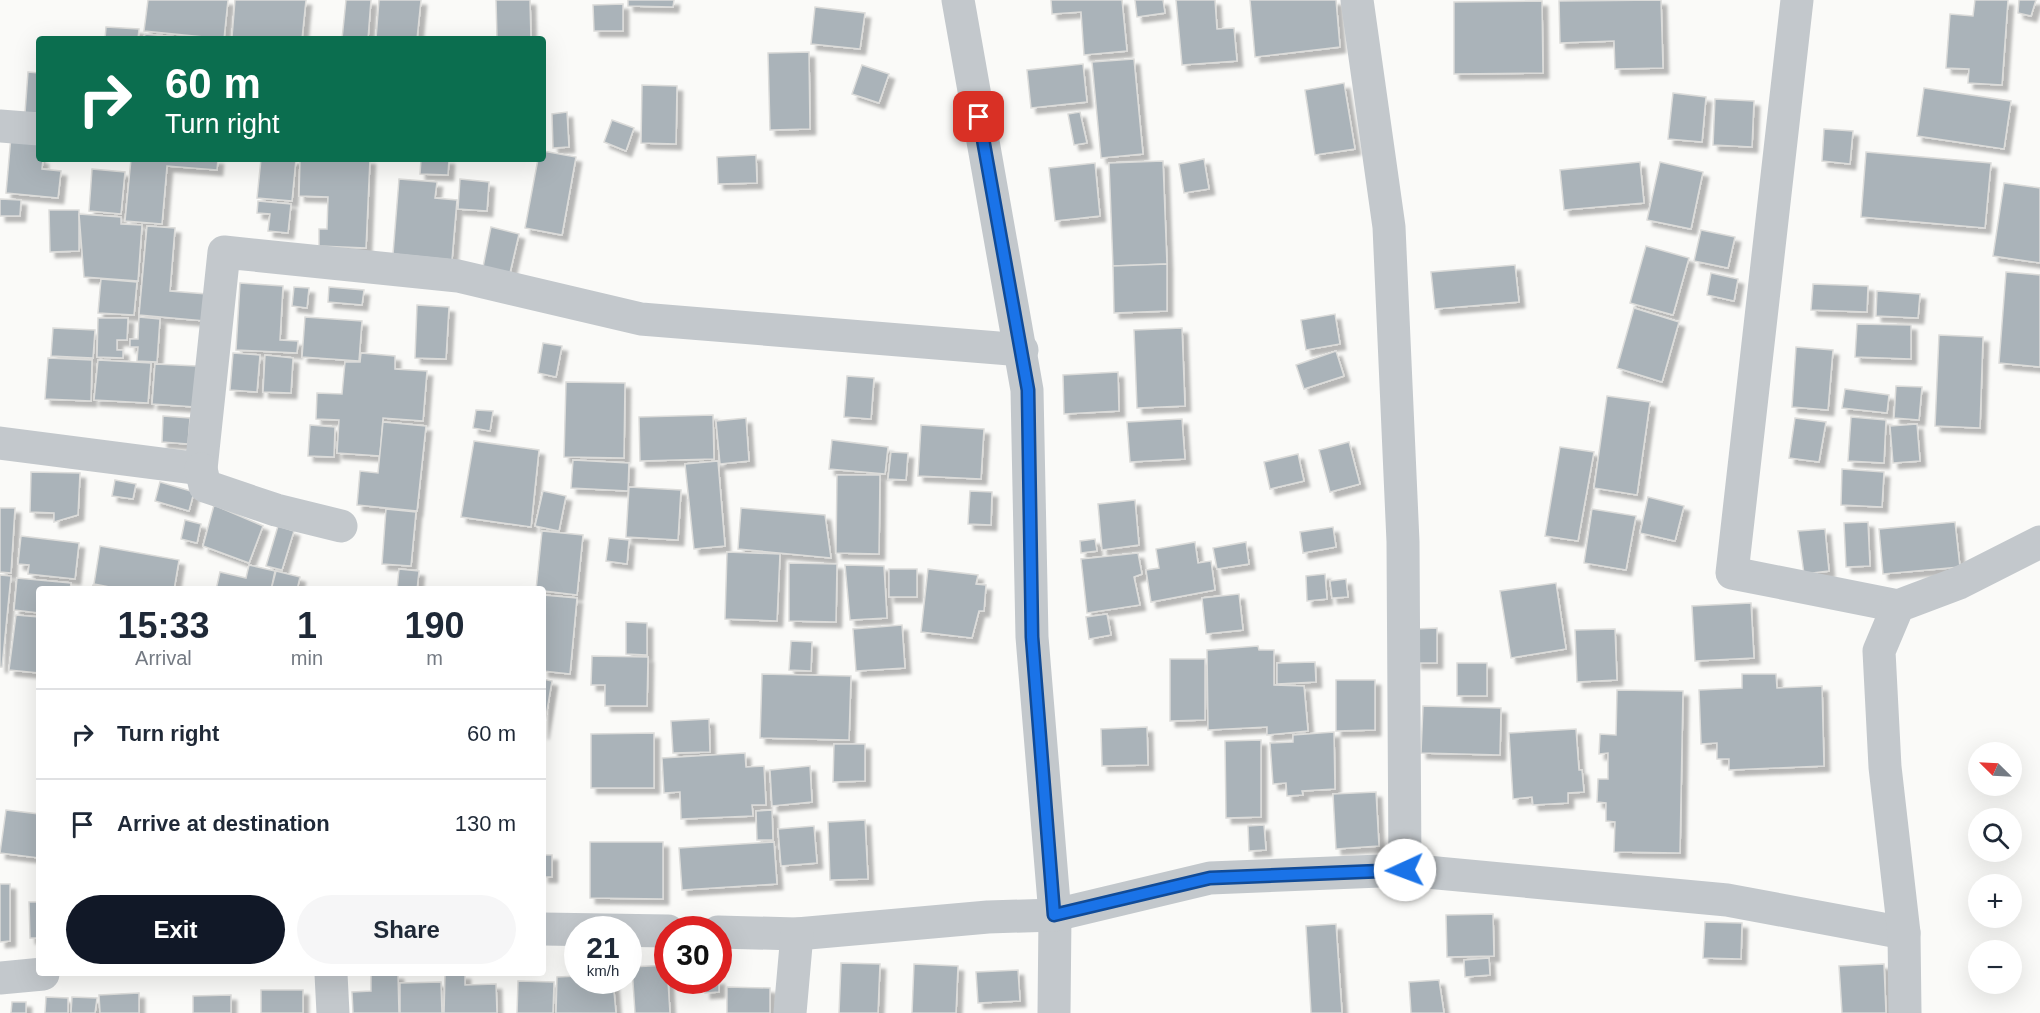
<!DOCTYPE html>
<meta charset="utf-8">
<style>
body{margin:0;font-family:Helvetica,sans-serif;background:#f6f6f7;color:#1f2937;height:100vh;display:flex;flex-direction:column;font-size:22px;white-space:nowrap}
*{box-sizing:border-box;margin:0}
p{font-size:20px;color:#747a83}
.icon{flex:none;width:33px;height:33px;fill:none;stroke:currentColor;stroke-width:2;stroke-linecap:round;stroke-linejoin:round}
.map{position:relative;flex:1;overflow:hidden}
.panel{position:absolute;left:36px;top:586px;width:510px;height:390px;display:flex;flex-direction:column;background:#fff;border-radius:6px;box-shadow:0 6px 24px #0002}
.panel>*{flex:none}
.top-card{position:absolute;left:36px;top:36px;width:510px;height:126px;border-radius:6px;box-shadow:0 6px 24px #0002;background:#0b6e4f;color:#fff;overflow:hidden}
.needle{width:39px;rotate:294deg}
.tools{position:absolute;left:1968px;top:742px;display:grid;gap:12px}
.tools a{display:grid;place-items:center;width:54px;height:54px;border-radius:50%;background:#fff;box-shadow:0 6px 24px #0002;font-size:30px}
.speed{position:absolute;left:564px;top:916px;display:flex;gap:12px;font-size:30px;font-weight:700;text-align:center}
.speed>*{display:grid;place-content:center;width:78px;height:78px;border-radius:50%;background:#fff;box-shadow:0 6px 24px #0002;line-height:1}
.speed small{font-size:15px;font-weight:400}
.speed .limit{border:9px solid #d22;background:#fff;color:#111}
.pin{position:absolute;display:grid;place-items:center;width:51px;height:51px;color:#fff;margin:-26px;border-radius:12px;box-shadow:0 3px 9px #0006}
.me{position:absolute;width:66px;margin:-33px;rotate:268deg;stroke-linejoin:round;filter:drop-shadow(0 0 4px #0008)}
.turn{display:flex;align-items:center;gap:21px;height:126px;padding:0 30px;font-size:27px}
.turn .icon{width:78px;height:78px;stroke-width:2.5}
.turn b{display:block;font-size:42px;line-height:51px}
.eta{display:flex;justify-content:space-evenly;align-items:center;height:102px;text-align:center}
.eta b{font-size:36px;font-weight:800;line-height:42px}
.cta{display:flex;gap:12px;margin-top:auto;padding:12px 30px}
.cta a{flex:1;height:69px;border-radius:36px;background:#111827;color:#fff;font-size:24px;font-weight:800;line-height:69px;text-align:center}
.cta a+a{background:#f6f6f7;color:#1f2937}
ul{padding:0;list-style:none}
li{display:flex;align-items:center;gap:18px;height:90px;padding:0 30px;border-top:2px solid #e0e1e3}
li div{flex:1}
li b{display:block;font-size:22px}
li em{font-style:normal}
.map>svg:first-child{display:block}
</style>
<div class="map">
<svg width="2040" height="1013" viewBox="0 0 2040 1013">
<defs>
<filter id="shadow"><feDropShadow dx="5.5" dy="5.5" stdDeviation="1.5" flood-color="#0004"/></filter>
</defs>
<rect width="100%" height="100%" fill="#fafaf8"/>
<!-- building -->
<g fill="#aab3b9" stroke="#dcdcda" stroke-width="1.5" filter="url(#shadow)">
<path d="M148,0H228L224,39L144,31Z"/>
<path d="M235,0H306L302,39L232,37Z"/>
<path d="M346,0H371L368,39H342Z"/>
<path d="M379,0H421L417,39H376Z"/>
<path d="M496,0H530L531,39H497Z"/>
<path d="M628,0H674L673,7L628,6Z"/>
<path d="M1051,0H1122L1127,51L1084,55L1081,12L1052,14Z"/>
<path d="M1135,0H1163L1165,13L1137,17Z"/>
<path d="M1176,0H1215L1217,29L1234,28L1237,61L1182,65Z"/>
<path d="M1250,0H1336L1340,47L1255,57Z"/>
<path d="M1661,0L1663,68L1615,69L1614,41L1560,43L1559,1Z"/>
<path d="M1975,0H2008L2002,85L1968,83L1969,69L1946,68L1950,14L1973,16Z"/>
<path d="M2019,0H2036L2031,16L2018,13Z"/>
<path d="M1542,1L1543,73L1454,74V2Z"/>
<path d="M623,4V31H594L593,5Z"/>
<path d="M815,7L865,13L860,49L811,44Z"/>
<path d="M106,27L139,29L138,39H105Z"/>
<path d="M145,34L176,37V39H144Z"/>
<path d="M809,52L810,129L770,130L768,53Z"/>
<path d="M1134,59L1143,154L1101,158L1092,62Z"/>
<path d="M1083,64L1087,102L1031,108L1027,70Z"/>
<path d="M862,65L889,74L879,103L852,94Z"/>
<path d="M28,72L39,73V113H25Z"/>
<path d="M1344,83L1355,149L1315,155L1305,90Z"/>
<path d="M642,85L677,86L676,144L641,143Z"/>
<path d="M1924,88L2011,101L2004,149L1917,136Z"/>
<path d="M1673,93L1706,97L1702,142L1668,139Z"/>
<path d="M1715,99L1754,101L1752,147L1713,145Z"/>
<path d="M567,112L569,147L553,148L552,114Z"/>
<path d="M1080,112L1087,143L1074,145L1068,114Z"/>
<path d="M612,120L634,128L626,151L604,142Z"/>
<path d="M1824,129L1853,131L1850,164L1822,161Z"/>
<path d="M11,136L39,138V159H43L42,169L61,171L58,198L6,193Z"/>
<path d="M543,151L576,157L562,235L525,228L538,159H543Z"/>
<path d="M1866,152L1991,163L1985,228L1861,217Z"/>
<path d="M756,155L757,183L718,184L717,157Z"/>
<path d="M131,159H218L217,170L167,166L162,224L125,221Z"/>
<path d="M261,159H296L292,201L257,198Z"/>
<path d="M300,159H370L366,248L319,246V229H327L328,197L299,196Z"/>
<path d="M421,159H449L448,175L420,174Z"/>
<path d="M1204,159L1209,189L1184,193L1179,164Z"/>
<path d="M1163,161L1167,264L1113,266L1109,163Z"/>
<path d="M1640,162L1644,203L1564,210L1560,170Z"/>
<path d="M1660,162L1703,172L1691,229L1647,220Z"/>
<path d="M1095,163L1100,216L1055,221L1049,168Z"/>
<path d="M92,169L125,172L121,214L89,211Z"/>
<path d="M399,179L437,182L435,198L457,200L452,260L393,254Z"/>
<path d="M460,179L489,182L487,211L458,209Z"/>
<path d="M2004,183L2040,188V263L1993,256Z"/>
<path d="M0,199L21,200L20,216H0Z"/>
<path d="M258,201L291,204L288,233L268,231L270,214L257,213Z"/>
<path d="M49,210H79V251L50,252Z"/>
<path d="M79,214L121,217V224L142,225L138,281L84,277Z"/>
<path d="M147,226L175,228L170,291L207,294L205,321L139,315Z"/>
<path d="M491,227L519,234L510,273L483,267Z"/>
<path d="M1701,230L1735,237L1728,268L1694,261Z"/>
<path d="M1646,246L1689,258L1673,315L1630,303Z"/>
<path d="M1167,264V311L1114,313L1113,266Z"/>
<path d="M1515,265L1519,302L1435,309L1431,272Z"/>
<path d="M2006,272L2040,275V367L1999,363Z"/>
<path d="M1711,273L1738,279L1734,301L1707,295Z"/>
<path d="M101,279L137,282L134,315L98,313Z"/>
<path d="M240,283L283,286L280,340L298,341L297,353L236,350Z"/>
<path d="M1813,284L1868,286L1867,312L1811,310Z"/>
<path d="M294,287L309,288L307,308L292,306Z"/>
<path d="M329,287L364,290L362,305L328,302Z"/>
<path d="M1877,291L1920,294L1918,318L1876,316Z"/>
<path d="M417,305L449,307L446,359L415,358Z"/>
<path d="M1634,308L1679,322L1662,382L1617,368Z"/>
<path d="M1335,314L1340,344L1306,350L1301,320Z"/>
<path d="M139,317L160,319L157,362L137,361L138,347H130V339H138Z"/>
<path d="M305,317L362,321L359,361L302,357Z"/>
<path d="M98,318H128L127,340H117V350H123V358L97,357Z"/>
<path d="M1857,324L1911,325V359L1855,357Z"/>
<path d="M53,328L95,330L93,358L51,356Z"/>
<path d="M1182,328L1185,406L1137,408L1134,330Z"/>
<path d="M1939,335L1983,337L1980,428L1935,426Z"/>
<path d="M543,343L562,346L556,377L538,373Z"/>
<path d="M1796,347L1833,350L1828,410L1792,407Z"/>
<path d="M1336,351L1344,376L1304,389L1296,365Z"/>
<path d="M233,353L260,355L257,392L230,390Z"/>
<path d="M361,353L395,356V369L427,371L423,421L383,418L380,456L337,453L339,420L316,419L317,393L342,394L345,362H360Z"/>
<path d="M265,355L293,358L291,393L263,392Z"/>
<path d="M48,358L92,360L91,401L45,399Z"/>
<path d="M98,360L151,363L148,403L94,400Z"/>
<path d="M155,364L197,366L195,407L152,404Z"/>
<path d="M1118,372L1119,411L1064,414L1063,375Z"/>
<path d="M847,376L874,378L871,419L844,417Z"/>
<path d="M566,382L625,383L624,458L564,457Z"/>
<path d="M1896,386L1922,387L1919,420L1894,418Z"/>
<path d="M1845,389L1889,395L1887,413L1842,408Z"/>
<path d="M1607,396L1650,402L1637,495L1594,488Z"/>
<path d="M476,410L493,411L490,431L473,428Z"/>
<path d="M713,415L714,459L640,461L639,417Z"/>
<path d="M163,416L190,418L188,444L162,442Z"/>
<path d="M1851,417L1886,420L1884,463L1848,461Z"/>
<path d="M746,418L749,461L720,464L716,421Z"/>
<path d="M1795,418L1826,422L1819,462L1789,458Z"/>
<path d="M1182,419L1185,459L1130,462L1127,422Z"/>
<path d="M383,422L426,426L417,511L357,505L360,471L378,473Z"/>
<path d="M1917,424L1920,461L1893,463L1890,426Z"/>
<path d="M310,425L335,427L334,457L308,456Z"/>
<path d="M921,425L984,429L981,479L918,476Z"/>
<path d="M832,440L888,447L885,474L829,469Z"/>
<path d="M474,441L539,450L531,527L461,517Z"/>
<path d="M1349,442L1360,484L1330,492L1319,450Z"/>
<path d="M1560,447L1594,452L1578,541L1545,536Z"/>
<path d="M891,452L908,453L906,480L888,479Z"/>
<path d="M1298,454L1304,481L1270,489L1264,462Z"/>
<path d="M573,460L629,463L628,491L571,488Z"/>
<path d="M718,461L725,546L694,549L685,464Z"/>
<path d="M1842,469L1884,472L1882,507L1841,505Z"/>
<path d="M31,472L80,473L78,515L54,522V513L30,512Z"/>
<path d="M837,475H880L879,554L836,553Z"/>
<path d="M115,480L136,484L133,499L112,496Z"/>
<path d="M160,482L194,492L189,511L155,501Z"/>
<path d="M629,487L681,490L678,540L626,537Z"/>
<path d="M543,491L566,496L559,531L535,526Z"/>
<path d="M970,491L992,492L991,525L968,524Z"/>
<path d="M1648,497L1684,506L1675,541L1640,533Z"/>
<path d="M1135,500L1139,545L1102,550L1098,504Z"/>
<path d="M214,505L263,526L249,563L203,546Z"/>
<path d="M0,508H15L11,573L0,572Z"/>
<path d="M741,508L825,515L831,558L738,549Z"/>
<path d="M386,509L416,512L411,566L382,564Z"/>
<path d="M1592,509L1636,516L1626,570L1584,563Z"/>
<path d="M185,520L201,524L197,543L181,539Z"/>
<path d="M1868,522L1870,566L1846,567L1844,523Z"/>
<path d="M1955,522L1960,567L1883,574L1879,529Z"/>
<path d="M278,526L294,531L282,570L266,566Z"/>
<path d="M1333,527L1336,547L1303,553L1300,532Z"/>
<path d="M1825,529L1829,571L1804,574L1798,531Z"/>
<path d="M542,531L583,535L577,595L536,590Z"/>
<path d="M21,536L79,543L75,579L28,574L29,565L18,564Z"/>
<path d="M609,538L629,540L627,564L606,561Z"/>
<path d="M1095,539L1097,551L1081,553L1080,541Z"/>
<path d="M1195,542L1198,563L1211,561L1215,590L1151,602L1146,570L1159,568L1156,549Z"/>
<path d="M1246,542L1249,564L1217,569L1213,548Z"/>
<path d="M100,546L179,560L174,590H125L94,584Z"/>
<path d="M727,552L780,554L777,621L725,619Z"/>
<path d="M1138,553L1142,574L1134,577L1140,605L1087,613L1081,559Z"/>
<path d="M789,563L837,564L836,622L789,621Z"/>
<path d="M249,565L275,571L271,590H216L220,572L246,578Z"/>
<path d="M845,565L884,566L887,618L850,620Z"/>
<path d="M399,569L419,571L417,590H397Z"/>
<rect x="889" y="569" width="28" height="28"/>
<path d="M928,569L978,575L976,584L986,585L984,611H979L972,638L921,632Z"/>
<path d="M276,571L300,577L297,590H271Z"/>
<path d="M1325,574L1327,599L1307,601L1306,576Z"/>
<path d="M0,575L11,576L2,667H0Z"/>
<path d="M17,578L71,583L70,590H39V613L14,610Z"/>
<path d="M1346,579L1348,597L1332,598L1330,581Z"/>
<path d="M1556,583L1566,649L1511,658L1500,591Z"/>
<path d="M93,585L119,589L92,590Z"/>
<path d="M1239,594L1243,630L1206,634L1202,598Z"/>
<path d="M543,595L577,598L570,674L543,671Z"/>
<path d="M1751,603L1754,658L1695,661L1692,606Z"/>
<path d="M1107,614L1111,635L1089,639L1086,617Z"/>
<path d="M16,615L39,617V673L9,670Z"/>
<path d="M626,622L647,623V655L626,654Z"/>
<path d="M902,625L905,668L856,671L853,629Z"/>
<path d="M1437,628V663H1416L1415,629Z"/>
<path d="M1615,629L1617,680L1577,682L1575,630Z"/>
<path d="M791,641L812,642L811,671L789,670Z"/>
<path d="M1258,646L1259,650H1274V685L1304,686L1308,731L1267,735V727L1208,730L1207,650Z"/>
<path d="M592,656L648,657L647,706H605V685H591Z"/>
<path d="M1170,659H1205V720L1170,721Z"/>
<path d="M1315,662L1316,682L1277,684V663Z"/>
<rect x="1457" y="663" width="30" height="33"/>
<path d="M762,674L851,676L849,740L760,738Z"/>
<path d="M1742,674H1776L1777,688L1822,686L1824,766L1729,770V759H1717V743L1701,744L1699,690L1742,688Z"/>
<path d="M543,679L552,681L543,734Z"/>
<path d="M1336,680H1375V730L1336,731Z"/>
<path d="M1617,690L1683,691L1680,853L1614,852L1615,822L1606,821V803L1597,802L1598,779H1608V753L1599,754L1600,734L1616,735Z"/>
<path d="M1423,706L1501,708L1500,755L1421,753Z"/>
<path d="M709,719L710,752L673,753L671,721Z"/>
<path d="M1147,727L1148,765L1102,766L1101,729Z"/>
<path d="M1576,729L1579,770H1582L1584,792L1568,793V803L1533,805L1532,797L1513,799L1509,733Z"/>
<path d="M1334,732L1335,789L1302,791L1303,795L1287,796L1286,783L1273,784L1270,743L1293,742V735Z"/>
<path d="M654,733V788H591V734Z"/>
<path d="M1261,740V817L1226,818L1225,741Z"/>
<path d="M834,744H865V781L833,782Z"/>
<path d="M745,753L746,767L764,766L766,805H752L753,816L681,819L680,792L664,793L662,758Z"/>
<path d="M810,766L812,802L772,806L770,770Z"/>
<path d="M1376,792L1379,846L1336,849L1333,794Z"/>
<path d="M6,810L39,814V858L0,853Z"/>
<path d="M772,810L773,840H757L756,811Z"/>
<path d="M865,820L868,879L830,880L828,822Z"/>
<path d="M1264,825L1266,850L1249,851L1248,826Z"/>
<path d="M814,826L817,863L781,866L778,829Z"/>
<path d="M590,842H663V899L590,898Z"/>
<path d="M774,842L777,884L682,890L679,848Z"/>
<rect x="543" y="855" width="9" height="22"/>
<path d="M0,884H10V941L0,942Z"/>
<path d="M29,902H39V938H30Z"/>
<path d="M1493,914L1494,956L1447,957L1446,915Z"/>
<path d="M1705,922L1742,923L1741,959L1703,958Z"/>
<path d="M1336,924L1342,1013H1311L1306,926Z"/>
<path d="M1489,958L1490,975L1465,977L1464,960Z"/>
<path d="M841,963L880,964L878,1013H839Z"/>
<path d="M914,964L958,966L956,1013H912Z"/>
<path d="M1884,964L1886,1013H1842L1839,966Z"/>
<path d="M667,965L670,1013H635L632,967Z"/>
<path d="M1018,970L1020,1001L978,1003L976,972Z"/>
<path d="M371,974H398L399,1013H353L352,992L371,991Z"/>
<path d="M445,974H465V985L496,984L497,1013H444Z"/>
<path d="M578,976V981H613L616,1013H556L557,977Z"/>
<path d="M719,979V992L705,993V981Z"/>
<path d="M1439,980L1444,1013H1411L1409,982Z"/>
<path d="M518,981L554,982L553,1013H517Z"/>
<path d="M441,982L442,1013H400V983Z"/>
<path d="M727,987L770,988V1013H727Z"/>
<rect x="261" y="990" width="42" height="23"/>
<path d="M139,993V1013H100L99,995Z"/>
<path d="M231,995V1013H193V996Z"/>
<path d="M46,997L68,998V1013H45Z"/>
<path d="M72,997L97,998L95,1013H71Z"/>
<path d="M12,1002H26V1013H11Z"/>
</g>
<g fill="none" stroke-linecap="round" stroke-linejoin="round">
<!-- minor -->
<g stroke="#c3c8cc" stroke-width="33">
<path d="M958,0L1027,390L1032,637L1055,915L1054,1013"/>
<path d="M1357,0L1389,227L1403,542L1405,870"/>
<path d="M1797,0L1732,573L1898,606"/>
<path d="M0,126L39,129"/>
<path d="M0,443L201,469L224,252L458,276L641,319L1022,350"/>
<path d="M201,469L205,486L276,510L341,526"/>
<path d="M543,929L668,931"/>
<path d="M718,932L797,934L988,917L1055,915L1210,878L1405,870L1727,900L1904,933"/>
<path d="M331,974L333,1013"/>
<path d="M0,978L43,974"/>
<path d="M790,1013L797,934"/>
<path d="M1905,1013L1904,933L1885,767L1879,651L1898,606L1959,583L2040,542"/>
</g>
</g>
<g fill="none" stroke-linecap="round" stroke-linejoin="round">
<defs>
<path id="route" d="M979,117L1028,390L1032,637L1054,915L1210,878L1405,870"/>
</defs>
<!-- route casing -->
<use href="#route" stroke="#114b97" stroke-width="15"/>
<!-- route -->
<use href="#route" stroke="#1a73e8" stroke-width="10"/>
</g>
</svg>
<div class="tools">
<a><svg class="needle" viewBox="-14 -14 28 28"><path d="M0-13l5 13h-10z" fill="#e53935"/><path d="M0 13l5-13h-10z" fill="#747a83"/></svg></a>
<a><svg class="icon" aria-label="search" viewBox="0 0 24 24"><circle cx="10" cy="10" r="6"/><path d="M15 15l6 6"/></svg></a>
<a>+</a>
<a>−</a>
</div>
<div class="speed"><div>21<small>km/h</small></div><div class="limit">30</div></div>
<div class="pin" style="left:979px;top:117px;background:#d93025"><svg class="icon" aria-label="arrive" viewBox="0 0 24 24"><path d="M6 21V4h12l-3 4 3 4H6"/></svg></div>
<svg class="me" style="left:1405px;top:870px" viewBox="-20 -20 40 40"><circle r="19" fill="#fff"/><path d="M0-13L10 11 0 6-10 11z" fill="#1a73e8"/></svg>
<div class="top-card">
<div class="turn"><svg class="icon" aria-label="right" viewBox="0 0 24 24"><path d="M7 20v-9h11M14 6l5 5-5 5"/></svg><div><b>60 m</b>Turn right</div></div>
</div>
<section class="panel">
<div class="eta">
<div><b>15:33</b><p>Arrival</p></div>
<div><b>1</b><p>min</p></div>
<div><b>190</b><p>m</p></div>
</div>
<ul>
<li><svg class="icon" aria-label="right" viewBox="0 0 24 24"><path d="M7 20v-9h11M14 6l5 5-5 5"/></svg><div><b>Turn right</b></div><em>60 m</em></li>
<li><svg class="icon" aria-label="arrive" viewBox="0 0 24 24"><path d="M6 21V4h12l-3 4 3 4H6"/></svg><div><b>Arrive at destination</b></div><em>130 m</em></li>
</ul>
<div class="cta"><a>Exit</a><a>Share</a></div>
</section>
</div>
